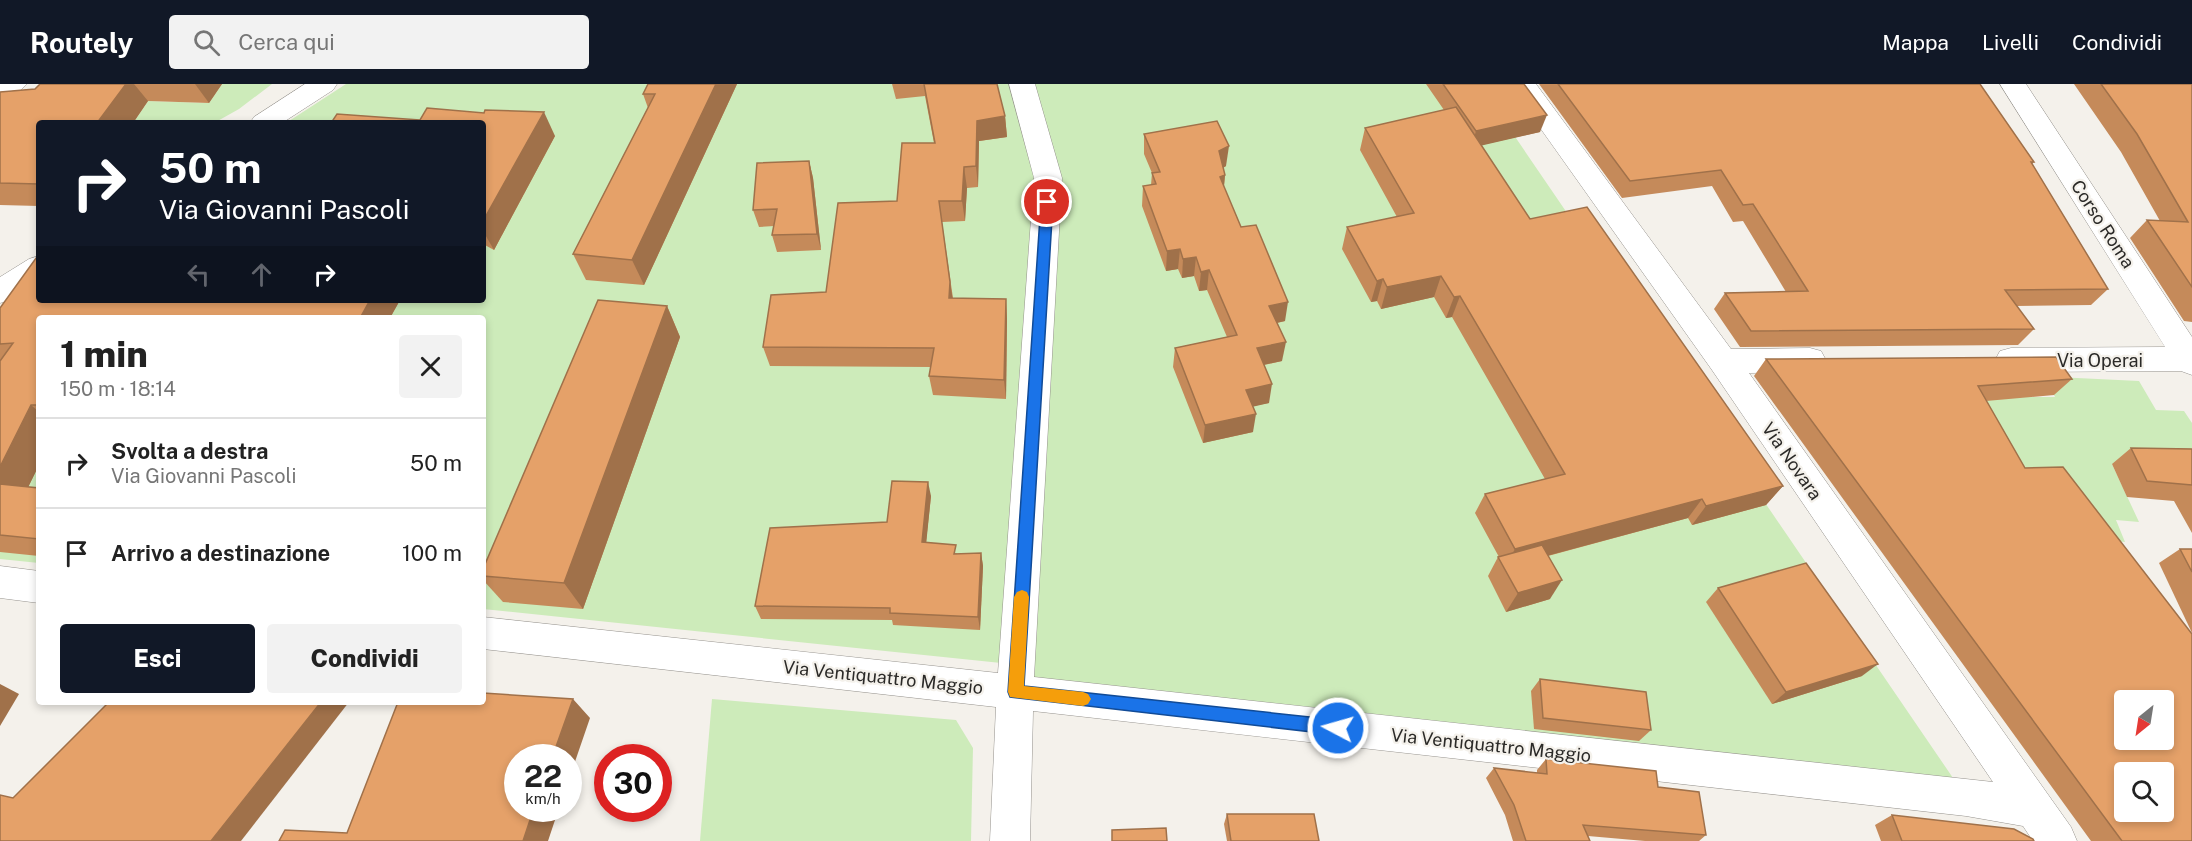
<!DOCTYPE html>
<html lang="it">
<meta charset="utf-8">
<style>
body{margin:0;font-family:"Public Sans",sans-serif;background:#f2f2f2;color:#222;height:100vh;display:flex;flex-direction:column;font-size:22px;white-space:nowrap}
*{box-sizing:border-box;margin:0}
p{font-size:20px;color:#767676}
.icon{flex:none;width:33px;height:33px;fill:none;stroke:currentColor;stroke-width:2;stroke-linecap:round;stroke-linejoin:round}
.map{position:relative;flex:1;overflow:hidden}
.side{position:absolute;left:36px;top:231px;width:450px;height:390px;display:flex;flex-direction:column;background:#fff;border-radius:6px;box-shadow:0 3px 9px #0003}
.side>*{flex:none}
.banner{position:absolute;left:36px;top:36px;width:450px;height:183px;border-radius:6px;box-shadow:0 3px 9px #0003;background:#111827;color:#fff;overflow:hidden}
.needle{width:39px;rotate:210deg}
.tools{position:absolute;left:2114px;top:606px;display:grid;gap:12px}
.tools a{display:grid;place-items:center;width:60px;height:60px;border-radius:6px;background:#fff;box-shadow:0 3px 9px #0003;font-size:30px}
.speed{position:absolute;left:504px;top:660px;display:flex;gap:12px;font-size:30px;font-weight:700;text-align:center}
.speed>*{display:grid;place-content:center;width:78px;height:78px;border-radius:50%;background:#fff;box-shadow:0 3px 9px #0003;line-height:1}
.speed small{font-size:15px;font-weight:400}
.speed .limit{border:9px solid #d22;background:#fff;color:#111}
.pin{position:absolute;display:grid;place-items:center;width:51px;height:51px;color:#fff;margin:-26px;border:3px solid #fff;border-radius:50%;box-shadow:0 2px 6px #0007}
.me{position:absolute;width:66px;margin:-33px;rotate:276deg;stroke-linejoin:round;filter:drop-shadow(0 0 4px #0008)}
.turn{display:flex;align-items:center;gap:21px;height:126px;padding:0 24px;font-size:27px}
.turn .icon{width:78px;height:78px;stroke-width:2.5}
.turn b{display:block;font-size:42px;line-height:51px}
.lanes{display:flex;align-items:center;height:57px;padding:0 24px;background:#0003;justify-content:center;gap:30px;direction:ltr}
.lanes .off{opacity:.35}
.round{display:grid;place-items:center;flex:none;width:63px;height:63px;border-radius:6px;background:#f2f2f2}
.headline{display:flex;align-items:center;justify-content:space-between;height:102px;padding:0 24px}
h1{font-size:36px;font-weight:800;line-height:45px}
.action{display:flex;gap:12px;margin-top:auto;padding:12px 24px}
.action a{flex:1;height:69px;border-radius:6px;background:#111827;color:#fff;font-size:24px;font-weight:800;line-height:69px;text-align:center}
.action a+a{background:#f2f2f2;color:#222}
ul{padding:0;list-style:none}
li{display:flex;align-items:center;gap:18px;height:90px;padding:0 24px;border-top:2px solid #e0e0e0}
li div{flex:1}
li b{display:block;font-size:22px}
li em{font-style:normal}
header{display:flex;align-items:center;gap:36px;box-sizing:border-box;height:84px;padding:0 30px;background:#111827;color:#fff}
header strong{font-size:28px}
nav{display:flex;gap:33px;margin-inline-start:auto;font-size:21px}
.search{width:420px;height:54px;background:#f2f2f2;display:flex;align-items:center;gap:15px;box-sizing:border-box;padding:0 21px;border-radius:6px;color:#767676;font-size:22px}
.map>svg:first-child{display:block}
</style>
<header>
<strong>Routely</strong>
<div class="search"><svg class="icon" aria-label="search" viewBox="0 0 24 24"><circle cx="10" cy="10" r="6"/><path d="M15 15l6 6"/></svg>Cerca qui</div>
<nav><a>Mappa</a><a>Livelli</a><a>Condividi</a></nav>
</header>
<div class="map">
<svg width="2192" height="757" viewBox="0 0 2192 757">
<rect width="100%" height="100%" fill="#f4f1eb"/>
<!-- green -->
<g fill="#cdebba">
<path d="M222,0H272L239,25L214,39H133L148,17L209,19Z"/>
<path d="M346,0H1479L1966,713L1030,609L1029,582L483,525V234H39V479L0,475V228L39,216H483V39H286Z"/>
<path d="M2056,293L2139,297L2156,326L2184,327L2192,339V380H2112L2139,438L2116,436L2125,458L2085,453L2007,399L1979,317L2005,313H2055L2050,303Z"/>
<path d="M712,615L956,636L973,664L971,757H700Z"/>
</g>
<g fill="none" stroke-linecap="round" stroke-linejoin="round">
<defs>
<g id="street">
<path d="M0,0H27L9,17L0,20Z"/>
<path d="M1009,0H1035L1062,94L1034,593L1993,698L1712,286L1509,0H1536L1731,265L1810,264L1821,267L1826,276L1821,285L1810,288L1749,289L2071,743L2077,757H2033L2023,742L1966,732L1033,627L1030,757H990L996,623L483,565V533L998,589L1034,94Z"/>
<path d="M2000,0H2026L2192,253V291L2181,287L2011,288L2000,285L1995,276L2000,267L2011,264L2165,263Z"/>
<path d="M0,482L39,487V519L0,514Z"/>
</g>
<g id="primary">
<path d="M305,0H337L333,6L282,39H250L254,33Z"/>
<path d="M39,172V197L11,216L0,219V193L29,175Z"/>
</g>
</defs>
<!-- street casing -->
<use href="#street" stroke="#95928d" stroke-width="1"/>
<!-- primary casing -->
<use href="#primary" stroke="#95928d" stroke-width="1"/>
<!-- street -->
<use href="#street" fill="#fff" fill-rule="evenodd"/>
<!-- primary -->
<use href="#primary" fill="#fff" fill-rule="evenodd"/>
</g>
<!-- wall -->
<g fill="#c58a5a">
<path d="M40,0H222L209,19L148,17L133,39H39V122L0,121V8L35,5Z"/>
<path d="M737,0L644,201L586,196L573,170L648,24L643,10Z"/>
<path d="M892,0H997L1005,32L1007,53L979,57L978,103L967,104L965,137L942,138L953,214L1006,215L1007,235L1006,315L933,311L929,292L931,283L770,282L763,263L826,208L897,117L934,59L925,12L896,15Z"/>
<path d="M1426,0H1524L1540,48L1481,61L1530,135L1783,402L1766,421L1692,441L1688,434L1548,472L1550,515L1506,528L1488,492L1498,473H1499L1475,429L1485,410L1545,395L1452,233L1446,234L1434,213L1381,225L1377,217L1371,218L1342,165L1347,143L1397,133L1360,66L1365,44L1444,26Z"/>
<path d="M1539,0H1980L2034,78L2032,80L2108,205L2091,221L2016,222L2034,245L2018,261L1740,263L1714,225L1725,209L1786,208L1743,137L1733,138L1712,102L1622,114Z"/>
<path d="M2074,0H2192V238L2184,237L2130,154L2147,136L2160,137L2121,68Z"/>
<path d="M483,39L555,52L494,166L483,160Z"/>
<path d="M1144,50L1226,82L1223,84L1225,91L1224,103L1241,143L1285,237L1277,239L1282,277L1264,281L1269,319L1253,322V348L1203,359L1173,283L1175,264L1227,253L1207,206L1199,207L1194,192L1182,194L1178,185L1166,187L1142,122L1143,102L1151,101L1152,89L1144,70Z"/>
<path d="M809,77L813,94L821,166L777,168L772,151L774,142L759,143L753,126Z"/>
<path d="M39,216H400L390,234H39V381L28,403L39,404V472L0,468V224Z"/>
<path d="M667,222L680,253L583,525L503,518L483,496V485Z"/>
<path d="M1766,275L2072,295L2054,311L1986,317L2025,384L2192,757H2091L1754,292Z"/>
<path d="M2131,364L2192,365V449L2174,417L2127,413L2112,380Z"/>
<path d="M931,412L926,458L958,470L981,469L983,482L980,546L893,541L892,536L761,535L755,522L887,438Z"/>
<path d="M2180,465H2192V549L2159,479Z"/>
<path d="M1718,504L1862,592L1772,620L1706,518Z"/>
<path d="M1540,595L1651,646L1639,657L1534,645L1531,607Z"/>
<path d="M1546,675L1658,703L1706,751L1699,757H1645L1588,752L1590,757H1513L1505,731L1486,694L1494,684L1537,689V686Z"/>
<path d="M1227,730L1319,757H1227L1224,740Z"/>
<path d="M1892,731L2034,757H1881L1875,741Z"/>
</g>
<!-- shaded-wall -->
<g fill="#a0714a">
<path d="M126,0H134L148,17L133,39H97Z"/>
<path d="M195,0H222L209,19Z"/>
<path d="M716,0H737L644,201L632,176Z"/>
<path d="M544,28L555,52L494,166L483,147V137Z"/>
<path d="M1547,31L1540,48L1471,64L1476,47Z"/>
<path d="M1005,32L1007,53L979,57L978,103L976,82L977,37Z"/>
<path d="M1229,62L1226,82L1217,87L1219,67Z"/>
<path d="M809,77L813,94L821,166L817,150Z"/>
<path d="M964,83L967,104L965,137L962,117Z"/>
<path d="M1225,91L1223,111L1220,93Z"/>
<path d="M1180,165L1178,185L1166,187L1167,167Z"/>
<path d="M1196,173L1194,192L1182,194L1183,175Z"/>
<path d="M1209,186L1207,206L1199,207L1201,188Z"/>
<path d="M1441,192L1434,213L1381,225L1387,203Z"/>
<path d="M1383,195L1377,217L1371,218L1377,197Z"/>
<path d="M950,198L953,217L949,214Z"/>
<path d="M1460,212L1452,233L1446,234L1454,213Z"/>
<path d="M1006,215L1007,235L1006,315L1004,296Z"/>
<path d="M370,216H400L390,234H360Z"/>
<path d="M1288,218L1285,237L1266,241L1269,222Z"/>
<path d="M667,222L680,253L583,525L564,499Z"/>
<path d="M1286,258L1282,277L1253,283L1257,264Z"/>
<path d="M1272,300L1269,319L1243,325L1246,306Z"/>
<path d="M31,321L39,328V381L20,420L0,405V383Z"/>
<path d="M1256,330L1253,348L1203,359L1205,341Z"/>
<path d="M928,398L931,412L925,471L922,458Z"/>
<path d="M1783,402L1766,421L1692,441L1706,422Z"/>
<path d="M1702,415L1688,434L1505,483L1515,465Z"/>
<path d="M981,469L983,482L980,546L978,533Z"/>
<path d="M1562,496L1550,515L1506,528L1518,509Z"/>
<path d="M1878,580L1862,592L1772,620L1786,608Z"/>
<path d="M0,600L19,610L0,642Z"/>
<path d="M573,615L590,634L568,698V674H552Z"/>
<path d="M321,618H349L241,757H211Z"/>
<path d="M534,724H559L548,757H523Z"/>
</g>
<!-- building -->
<g fill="#e5a169" stroke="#a0714a" stroke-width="1.5" fill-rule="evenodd">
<path d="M40,0H126L97,39H39V100L0,99V8L35,5Z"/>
<path d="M648,0H716L632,176L573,170L655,10H643Z"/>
<path d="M924,0H997L1005,32L977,37L976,82L964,83L962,117H939L950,198L949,214L1006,215L1004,296L929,292L934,264L763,263L771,211L826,208L838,119L897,117L902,59H935Z"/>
<path d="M1443,0H1524L1547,31L1476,47Z"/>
<path d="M1558,0H1980L2034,78H2031L2108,205L2005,206L2034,245L1751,247L1725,209L1808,207L1753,120L1743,121L1721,86L1630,97Z"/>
<path d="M2101,0H2192V203L2147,136L2188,138L2137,50Z"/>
<path d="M1456,23L1530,135L1587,123L1783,402L1706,422L1702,415L1515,465L1485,410L1565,390L1460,212L1454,213L1441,192L1387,203L1383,195L1377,197L1347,143L1414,129L1365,44Z"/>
<path d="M427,24L484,29L485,26L544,28L483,137V39H331L337,30L420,36Z"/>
<path d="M1217,37L1229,62L1219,67L1225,91L1220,93L1241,143L1256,141L1288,218L1269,222L1286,258L1257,264L1272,300L1246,306L1256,330L1205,341L1175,264L1237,251L1209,186L1201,188L1196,173L1183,175L1180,165L1167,167L1143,102L1156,100L1152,89L1160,88L1144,50Z"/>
<path d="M809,77L817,150L772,151L777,125L753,126L757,79Z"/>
<path d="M39,170V216H370L360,234H39V321H31L0,383V277L13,259L0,260V224Z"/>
<path d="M598,216L667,222L564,499L483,492V485Z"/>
<path d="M2056,273L2072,295L1978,302L2025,384L2063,383L2192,550V757H2122L1766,275ZM2124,616H2163V656H2124ZM2124,688H2163V728H2124Z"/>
<path d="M2131,364L2192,365V401L2147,397Z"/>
<path d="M892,397L928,398L922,458L956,461L954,470L981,469L978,533L890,529V524L755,522L770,444L887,438Z"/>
<path d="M0,400L39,404V455L0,451Z"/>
<path d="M1542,461L1562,496L1518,509L1498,473Z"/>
<path d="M2180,465H2192V488Z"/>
<path d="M1806,479L1878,580L1786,608L1718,504Z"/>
<path d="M1540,595L1646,608L1651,646L1543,634Z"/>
<path d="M483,609L573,615L552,674H518V724H534L523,757H279L285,746L347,749L398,618H483Z"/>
<path d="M109,618H321L211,757H0V711L13,714Z"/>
<path d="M1546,675L1656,687L1658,703L1699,708L1706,751L1583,741L1590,757H1526L1514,721L1494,684L1547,690Z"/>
<path d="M1227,730H1314L1319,757H1231Z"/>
<path d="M1892,731L2014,745L2033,755L2034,757H1902Z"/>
<path d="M1166,744L1167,757H1112V746Z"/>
</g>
<!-- route -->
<path fill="#1a73e8" stroke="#114b97" stroke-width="1.5" d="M1047,113L1053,118L1024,602L1338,636L1344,638L1346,644L1344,649L1338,651L1010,613L1008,608L1041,118Z"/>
<!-- slow -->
<path fill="#f59e0b" d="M1022,506L1027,508L1029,513L1024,602L1083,608L1088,610L1091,615L1088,620L1083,622L1010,613L1008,608L1014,513L1017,508Z"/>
<g text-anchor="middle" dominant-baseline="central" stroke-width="4.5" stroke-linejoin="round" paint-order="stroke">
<!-- street labels -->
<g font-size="18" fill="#2b2a28" stroke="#f4f1eb">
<text transform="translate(2103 140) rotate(57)">Corso Roma</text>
<text x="2100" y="276">Via Operai</text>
<text transform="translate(1792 377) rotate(55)">Via Novara</text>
<text transform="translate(883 593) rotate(6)">Via Ventiquattro Maggio</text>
<text transform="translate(1491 661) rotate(6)">Via Ventiquattro Maggio</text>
</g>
</g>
</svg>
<div class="tools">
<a><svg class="needle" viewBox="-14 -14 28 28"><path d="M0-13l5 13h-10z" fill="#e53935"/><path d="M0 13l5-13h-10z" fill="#767676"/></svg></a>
<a><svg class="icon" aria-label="search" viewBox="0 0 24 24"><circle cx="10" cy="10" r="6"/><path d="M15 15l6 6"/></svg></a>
</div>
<div class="speed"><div>22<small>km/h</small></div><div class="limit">30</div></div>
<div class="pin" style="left:1047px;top:118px;background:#d93025"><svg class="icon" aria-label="arrive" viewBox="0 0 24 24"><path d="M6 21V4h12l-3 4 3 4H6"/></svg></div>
<svg class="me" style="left:1338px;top:644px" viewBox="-20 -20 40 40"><circle r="17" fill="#1a73e8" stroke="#fff" stroke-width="3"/><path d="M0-11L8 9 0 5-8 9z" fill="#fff"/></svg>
<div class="banner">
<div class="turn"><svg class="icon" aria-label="right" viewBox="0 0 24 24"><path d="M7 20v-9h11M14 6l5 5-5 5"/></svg><div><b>50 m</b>Via Giovanni Pascoli</div></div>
<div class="lanes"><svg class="icon off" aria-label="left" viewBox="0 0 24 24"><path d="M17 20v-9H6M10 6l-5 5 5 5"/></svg><svg class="icon off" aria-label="ahead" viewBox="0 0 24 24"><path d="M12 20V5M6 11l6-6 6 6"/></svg><svg class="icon" aria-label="right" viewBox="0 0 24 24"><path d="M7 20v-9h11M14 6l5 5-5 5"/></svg></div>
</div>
<section class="side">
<div class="headline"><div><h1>1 min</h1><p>150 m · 18:14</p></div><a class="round"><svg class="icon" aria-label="close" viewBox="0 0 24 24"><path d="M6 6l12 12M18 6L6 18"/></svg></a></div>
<ul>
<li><svg class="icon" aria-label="right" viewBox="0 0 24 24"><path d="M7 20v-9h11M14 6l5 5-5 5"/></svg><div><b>Svolta a destra</b><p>Via Giovanni Pascoli</p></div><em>50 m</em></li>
<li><svg class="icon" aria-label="arrive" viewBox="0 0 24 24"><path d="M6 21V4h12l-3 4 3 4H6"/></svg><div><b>Arrivo a destinazione</b></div><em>100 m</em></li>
</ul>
<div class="action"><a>Esci</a><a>Condividi</a></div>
</section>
</div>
